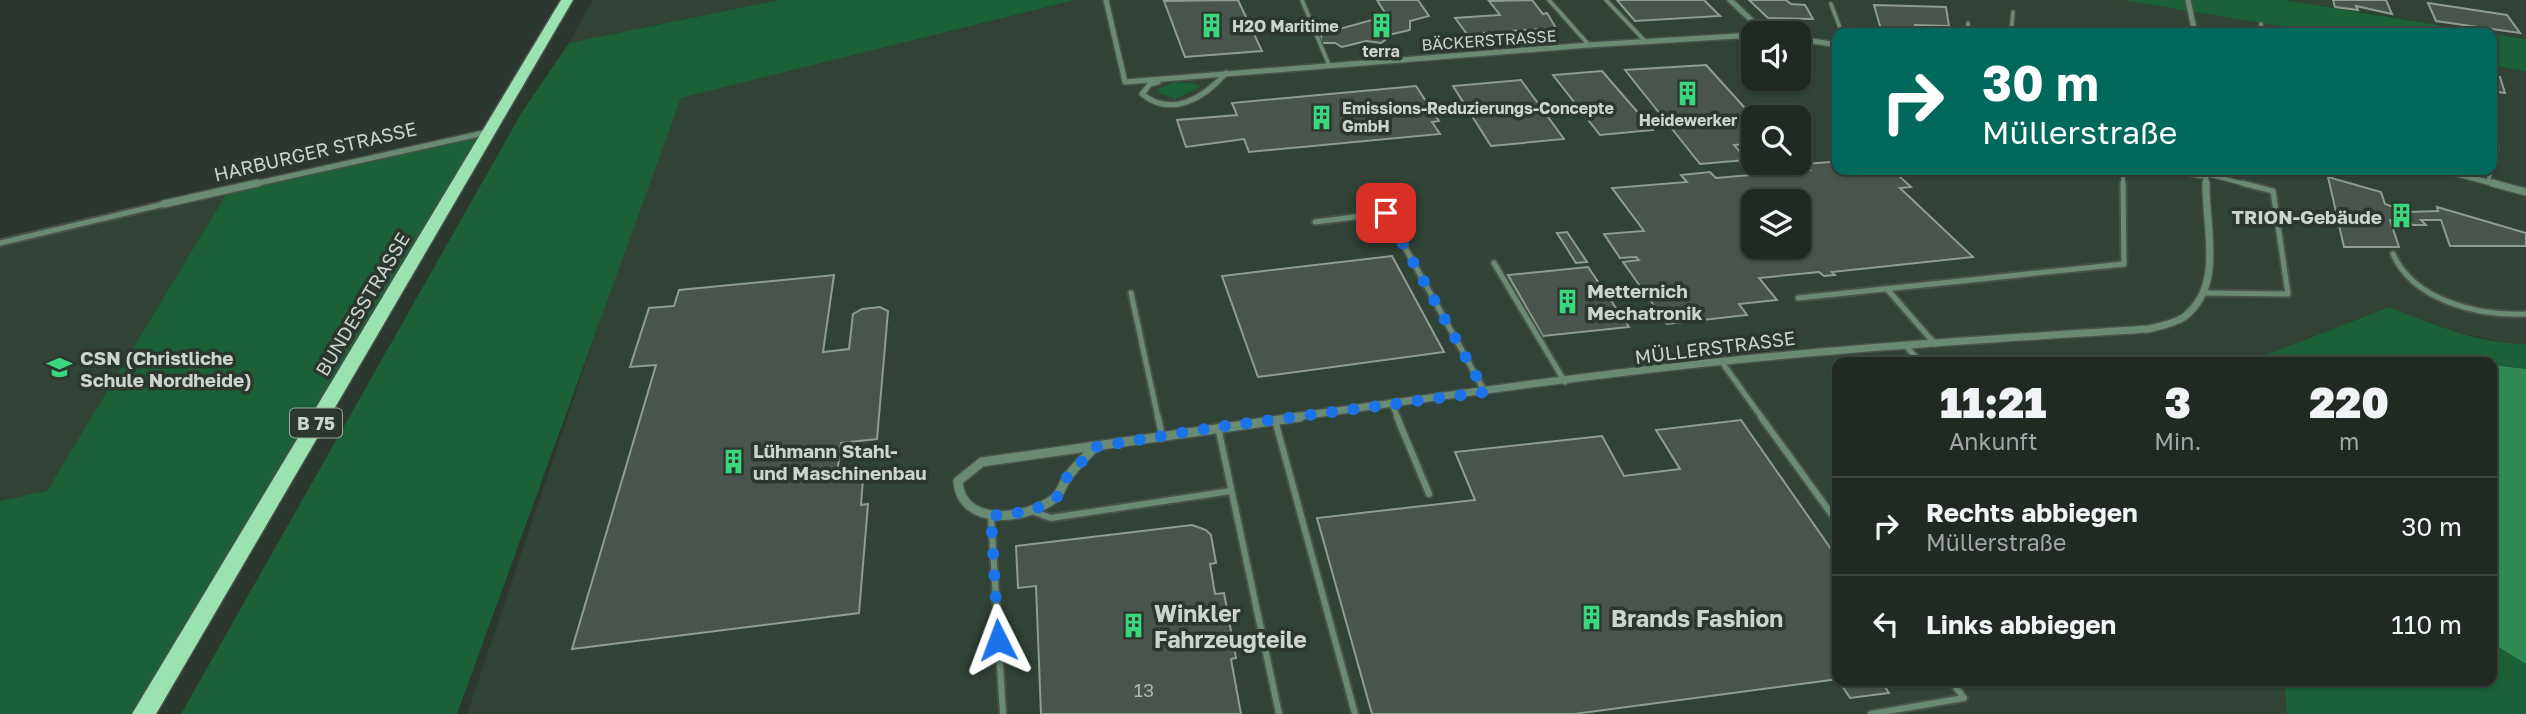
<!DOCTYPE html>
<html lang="de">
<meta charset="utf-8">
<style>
body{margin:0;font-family:"Golos Text",sans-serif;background:#2d3530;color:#f1f3f6;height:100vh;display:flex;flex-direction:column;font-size:26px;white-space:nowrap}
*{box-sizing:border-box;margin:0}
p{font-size:23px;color:#a2a6a6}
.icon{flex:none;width:38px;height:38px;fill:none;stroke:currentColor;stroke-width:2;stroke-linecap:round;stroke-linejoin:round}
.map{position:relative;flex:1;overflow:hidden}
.sheet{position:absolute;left:1832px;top:357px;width:665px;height:329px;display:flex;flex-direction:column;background:#212923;border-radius:14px;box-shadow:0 2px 5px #0004,0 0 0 2px #3e4541}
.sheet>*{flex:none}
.guide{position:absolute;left:1832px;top:28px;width:665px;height:147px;border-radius:14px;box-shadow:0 2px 5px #0004,0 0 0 2px #3e4541;background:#00695c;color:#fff;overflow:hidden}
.buttons{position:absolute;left:1741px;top:21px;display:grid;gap:14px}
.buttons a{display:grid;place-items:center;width:70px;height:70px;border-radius:14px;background:#212923;box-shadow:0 2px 5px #0004,0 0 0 2px #3e4541;font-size:35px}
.pin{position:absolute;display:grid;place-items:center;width:60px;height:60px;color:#fff;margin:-30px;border-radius:14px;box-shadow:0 4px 10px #0006}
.me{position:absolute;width:77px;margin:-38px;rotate:357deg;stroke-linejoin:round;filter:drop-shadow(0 0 5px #0008)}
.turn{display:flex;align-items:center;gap:24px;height:147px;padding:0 35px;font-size:32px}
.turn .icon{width:91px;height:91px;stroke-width:2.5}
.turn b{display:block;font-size:49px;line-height:60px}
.eta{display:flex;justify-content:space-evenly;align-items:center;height:119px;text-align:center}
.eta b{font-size:42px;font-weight:800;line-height:49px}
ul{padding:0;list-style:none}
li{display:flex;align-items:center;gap:21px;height:98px;padding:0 35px;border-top:2px solid #3e4541}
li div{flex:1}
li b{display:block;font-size:26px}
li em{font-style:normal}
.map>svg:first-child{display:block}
</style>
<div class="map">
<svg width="2526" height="714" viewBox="0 0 2526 714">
<rect width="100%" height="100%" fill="#2c372f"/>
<!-- built -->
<g fill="#314236" fill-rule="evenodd">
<path d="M593,0H779L569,43Z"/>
<path d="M1075,0H2121L2324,33H1838V170H2492V65L2526,72V344H2511L2444,329L2389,307L2248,362H1838V681H2284L2287,714H467L625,247L681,98ZM1754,33H1799V79H1754ZM1754,117H1799V163H1754ZM1754,201H1799V247H1754Z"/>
<path d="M2285,0H2526V39L2388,16Z"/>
<path d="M228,191L47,492L0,501V245Z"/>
</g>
<!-- green -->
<g fill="#1b6037">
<path d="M779,0H1075L681,98L457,714H181L522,112L569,43Z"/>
<path d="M2121,0H2285L2526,39V72L2492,65V33H2324Z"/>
<path d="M1176,82L1194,83L1200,87L1176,99L1159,93L1158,89Z"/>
<path d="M489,132L144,714H0V501L47,491L228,191Z"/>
<path d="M2389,307C2432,324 2479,344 2526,344V369L2492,365V362H2248Z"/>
<path d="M2492,643L2526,664V714H2287L2284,681H2492Z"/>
</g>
<!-- water -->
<path fill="#318a54" d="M2492,365L2526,369V664L2492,643Z"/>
<!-- building -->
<g fill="#49544c" stroke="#8f9c92" stroke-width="2" fill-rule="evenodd">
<path d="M1238,0L1262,51L1185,57L1164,1Z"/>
<path d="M1377,0H1418L1429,16L1410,21V30L1384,36L1385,40L1381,43L1366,41L1342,47L1335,43H1321V34L1387,16Z"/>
<path d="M1532,0L1543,14L1547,13L1556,28L1467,34L1455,18L1500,15L1489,1Z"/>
<path d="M1617,0H1704L1720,16L1635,21Z"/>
<path d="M1749,0H1786L1791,4L1805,5L1813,19L1768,18Z"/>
<path d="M2333,0H2386L2392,14L2356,6L2358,10L2335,7Z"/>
<path d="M2428,3L2507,15L2520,33L2436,21Z"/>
<path d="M1874,5L1946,7L1949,26L1915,25L1916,33H1882Z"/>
<path d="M1706,65L1754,118V144L1734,145L1747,160L1700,164L1625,70Z"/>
<path d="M1602,71L1653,130L1600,135L1553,75Z"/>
<path d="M2492,75L2500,77L2505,93L2492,91Z"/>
<path d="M1521,80L1564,139L1491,146L1453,86Z"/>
<path d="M1416,86L1439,121L1432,122L1440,134L1249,152L1244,139L1186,147L1177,120L1237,115L1232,103Z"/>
<path d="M1830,162L1838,170H1880L1887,176L1898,175L1911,187L1900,188L1973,257L1832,272L1835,275L1824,276L1819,272L1759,278L1777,300L1739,304L1747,315L1667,324L1623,262L1639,260L1636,257L1620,258L1604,234L1644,231L1612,188L1687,182L1681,175L1710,172L1716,178L1810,170L1805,164ZM1754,201H1799V247H1754Z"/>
<path d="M2328,177L2381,192L2385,204L2407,212L2438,211L2437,207L2526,233V246H2450L2441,220H2421L2426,225H2413L2406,220H2390L2399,247H2344Z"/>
<path d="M1567,232L1587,262L1576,263L1557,233Z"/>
<path d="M1392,256L1444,352L1258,377L1222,276Z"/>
<path d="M1588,267L1629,327L1543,336L1508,275Z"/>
<path d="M834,275L823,352L849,349L853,314L862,309L880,307L888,311L877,439L841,443L836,482L863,479L861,505L868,504L859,613L572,649L656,365L630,367L649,308L674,306L679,290Z"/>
<path d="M1741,420L1838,559V679L1574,714H1372L1317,518L1475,500L1455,452L1602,436L1624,476L1680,469L1656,430Z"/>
<path d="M1192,525L1206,530L1211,535L1216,563L1210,564L1215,594L1224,593L1236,658L1231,659L1241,714H1041L1036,586L1018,588L1016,546Z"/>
<path d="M1839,681H1881L1889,693L1850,698Z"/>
</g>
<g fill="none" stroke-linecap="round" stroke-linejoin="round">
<defs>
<g id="service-far2">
<path d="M1302,0L1329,65"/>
<path d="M1549,0L1589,45"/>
<path d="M1606,0L1645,41"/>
<path d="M1831,4L1842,33"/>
<path d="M1968,23V33"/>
<path d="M2261,24L2262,33"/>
<path d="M2195,32L2202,33"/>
<path d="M2011,33L2013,12"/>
<path d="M2492,133L2497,147L2492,164"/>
<path d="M2123,170V185"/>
<path d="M2157,170L2205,177"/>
<path d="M1905,173L1943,170"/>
<path d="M2206,174L2249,185"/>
<path d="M2488,182L2491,170"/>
</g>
<g id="service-far1">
<path d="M1315,222L1386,213L1485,392"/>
<path d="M0,243L164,204"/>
<path d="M2393,254C2414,301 2478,316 2526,314"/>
<path d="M1494,263L1565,382"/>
<path d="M1887,289L1935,344"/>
<path d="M1131,293L1158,418"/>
<path d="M2205,293L2288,294L2273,191L2242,183"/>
<path d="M1798,298L2124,264L2123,183"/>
<path d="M1906,346L1920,362"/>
<path d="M1721,361L1762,418"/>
<path d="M1392,404L1398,418"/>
</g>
<g id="service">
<path d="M1158,417L1162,436"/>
<path d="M1397,417L1429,494"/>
<path d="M1761,417L1838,523"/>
<path d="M1275,420L1355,714"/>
<path d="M1218,427L1279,714"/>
<path d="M1032,511L1051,518L1231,491"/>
<path d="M991,516L1003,714"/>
<path d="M1871,714L1964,698L1951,681"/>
</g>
<g id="minor-far2">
<path d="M1106,0L1125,82L1589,45L1754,35"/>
<path d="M1730,0L1765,33"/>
<path d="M2188,0L2195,33"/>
<path d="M1799,39L1838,45"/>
<path d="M1158,82L1150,84L1142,94C1172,118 1204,98 1226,73"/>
<path d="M2442,170L2499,185"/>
<path d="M250,185L488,132"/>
<path d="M2206,185V170"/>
</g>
<g id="minor-far1">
<path d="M2492,183L2526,192"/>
<path d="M164,204L258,183"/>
<path d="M1288,418C1450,395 1613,371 1777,356C1901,344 2024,337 2148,329C2160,326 2174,324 2184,317C2225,286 2205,226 2206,183"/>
</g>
<path id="minor" d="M1095,447C1086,456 1077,465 1069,475C1063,482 1061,493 1055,498C1027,520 961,528 958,481L982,462L1300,417"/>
<path id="primary" d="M561,0H573L156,714H132Z"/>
</defs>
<!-- service-far2 casing -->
<use href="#service-far2" stroke="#49534c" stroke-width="6"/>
<!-- service-far1 casing -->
<use href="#service-far1" stroke="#49534c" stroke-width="9"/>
<!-- service casing -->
<use href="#service" stroke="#49534c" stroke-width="10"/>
<!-- minor-far2 casing -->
<use href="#minor-far2" stroke="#49534c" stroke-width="8"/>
<!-- minor-far1 casing -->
<use href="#minor-far1" stroke="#49534c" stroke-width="10"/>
<!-- minor casing -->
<use href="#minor" stroke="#49534c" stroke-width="12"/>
<!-- primary casing -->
<use href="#primary" stroke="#49534c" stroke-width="3"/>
<!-- service-far2 -->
<use href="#service-far2" stroke="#698b73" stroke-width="3.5"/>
<!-- service-far1 -->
<use href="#service-far1" stroke="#698b73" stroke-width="5"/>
<!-- service -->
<use href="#service" stroke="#698b73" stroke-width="6"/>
<!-- minor-far2 -->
<use href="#minor-far2" stroke="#698b73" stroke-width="5"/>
<!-- minor-far1 -->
<use href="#minor-far1" stroke="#698b73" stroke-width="7"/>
<!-- minor -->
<use href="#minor" stroke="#698b73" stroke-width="9"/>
<!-- primary -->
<use href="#primary" fill="#9ae2af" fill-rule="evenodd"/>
</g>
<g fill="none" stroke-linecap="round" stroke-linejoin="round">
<!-- route -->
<path stroke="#1a73e8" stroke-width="12" stroke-dasharray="0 21.6" d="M998,640L991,516L1032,511L1057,497L1067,477L1096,447L1218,427L1485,392L1386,213"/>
</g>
<!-- icons -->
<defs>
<symbol id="building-bare" viewBox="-9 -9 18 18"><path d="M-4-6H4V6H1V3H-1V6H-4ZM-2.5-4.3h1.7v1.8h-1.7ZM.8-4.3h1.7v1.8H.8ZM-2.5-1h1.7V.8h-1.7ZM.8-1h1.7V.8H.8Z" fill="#3bd77e" stroke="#2c372f" stroke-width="2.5" paint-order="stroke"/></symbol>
<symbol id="school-bare" viewBox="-9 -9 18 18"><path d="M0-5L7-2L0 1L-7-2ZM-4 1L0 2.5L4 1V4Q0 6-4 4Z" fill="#3bd77e" stroke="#2c372f" stroke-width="2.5" paint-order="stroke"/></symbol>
</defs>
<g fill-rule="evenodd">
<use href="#building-bare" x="1364" y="8" width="35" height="35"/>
<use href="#building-bare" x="1194" y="8" width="35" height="35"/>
<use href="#building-bare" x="1670" y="76" width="35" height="35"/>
<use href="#building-bare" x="1304" y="100" width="35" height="35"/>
<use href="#building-bare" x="2384" y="198" width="35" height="35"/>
<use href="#building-bare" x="1550" y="284" width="35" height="35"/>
<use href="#school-bare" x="42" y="350" width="35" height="35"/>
<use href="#building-bare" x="716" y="444" width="35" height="35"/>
<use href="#building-bare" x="1574" y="600" width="35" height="35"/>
<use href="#building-bare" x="1116" y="608" width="35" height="35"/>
</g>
<g text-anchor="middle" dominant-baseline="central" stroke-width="7" stroke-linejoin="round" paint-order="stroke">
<!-- far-poi labels -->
<g font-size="16" font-weight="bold" fill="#cdd3ce" stroke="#2c372f" text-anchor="start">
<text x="1232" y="26">H2O Maritime</text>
<text x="1381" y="51" text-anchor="middle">terra</text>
<text x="1342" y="108">Emissions-Reduzierungs-Concepte<tspan x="1342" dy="18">GmbH</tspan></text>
<text x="1688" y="120" text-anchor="middle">Heidewerker</text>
</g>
<!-- far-street labels -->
<g font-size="16" fill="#cdd3ce" stroke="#2c372f">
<text transform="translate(1489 40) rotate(-4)">BÄCKERSTRASSE</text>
</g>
<!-- shield labels -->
<rect fill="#2c372f" stroke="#9da49e" stroke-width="2" x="290" y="408.5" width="52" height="29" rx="5"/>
<g font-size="18" font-weight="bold" fill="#cdd3ce">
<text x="316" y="423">B 75</text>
</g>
<!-- street labels -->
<g font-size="19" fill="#cdd3ce" stroke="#2c372f">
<text transform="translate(315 151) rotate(-13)">HARBURGER STRASSE</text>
<text transform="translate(362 304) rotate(-59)">BUNDESSTRASSE</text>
<text transform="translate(1715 347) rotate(-7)">MÜLLERSTRASSE</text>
</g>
<!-- poi labels -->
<g font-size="19" font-weight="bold" fill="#cdd3ce" stroke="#2c372f" text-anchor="start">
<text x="2382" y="216" text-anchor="end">TRION-Gebäude</text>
<text x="1587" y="290">Metternich<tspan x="1587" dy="22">Mechatronik</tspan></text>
<text x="80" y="357">CSN (Christliche<tspan x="80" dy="22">Schule Nordheide)</tspan></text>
<text x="753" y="450">Lühmann Stahl-<tspan x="753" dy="22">und Maschinenbau</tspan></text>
</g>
<!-- near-number labels -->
<g font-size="19" fill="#acb3ae">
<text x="1144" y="689">13</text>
</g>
<!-- near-poi labels -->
<g font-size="23" font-weight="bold" fill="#cdd3ce" stroke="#2c372f" text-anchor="start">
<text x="1154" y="613">Winkler<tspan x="1154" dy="26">Fahrzeugteile</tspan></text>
<text x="1611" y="618">Brands Fashion</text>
</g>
</g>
</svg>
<div class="buttons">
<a><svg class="icon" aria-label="sound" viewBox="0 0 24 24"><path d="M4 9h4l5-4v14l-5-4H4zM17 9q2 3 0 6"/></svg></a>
<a><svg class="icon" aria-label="search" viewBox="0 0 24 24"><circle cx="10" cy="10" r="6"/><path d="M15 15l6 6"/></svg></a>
<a><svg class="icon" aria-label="layers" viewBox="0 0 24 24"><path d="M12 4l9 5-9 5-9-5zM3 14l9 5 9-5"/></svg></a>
</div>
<div class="pin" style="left:1386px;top:213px;background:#d93025"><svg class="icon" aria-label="arrive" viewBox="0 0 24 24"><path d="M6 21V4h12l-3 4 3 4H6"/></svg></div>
<svg class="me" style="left:998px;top:640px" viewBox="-20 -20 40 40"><path d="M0-17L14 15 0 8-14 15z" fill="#1a73e8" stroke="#fff" stroke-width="4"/></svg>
<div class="guide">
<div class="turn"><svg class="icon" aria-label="right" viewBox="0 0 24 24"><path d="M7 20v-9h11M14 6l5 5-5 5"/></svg><div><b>30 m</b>Müllerstraße</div></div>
</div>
<section class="sheet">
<div class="eta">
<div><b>11:21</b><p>Ankunft</p></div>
<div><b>3</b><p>Min.</p></div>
<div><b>220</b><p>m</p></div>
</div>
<ul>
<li><svg class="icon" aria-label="right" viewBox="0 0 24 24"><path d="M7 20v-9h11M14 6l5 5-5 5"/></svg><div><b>Rechts abbiegen</b><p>Müllerstraße</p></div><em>30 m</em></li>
<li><svg class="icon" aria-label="left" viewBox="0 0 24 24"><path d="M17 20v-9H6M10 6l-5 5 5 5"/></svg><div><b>Links abbiegen</b></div><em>110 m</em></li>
</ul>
</section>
</div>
